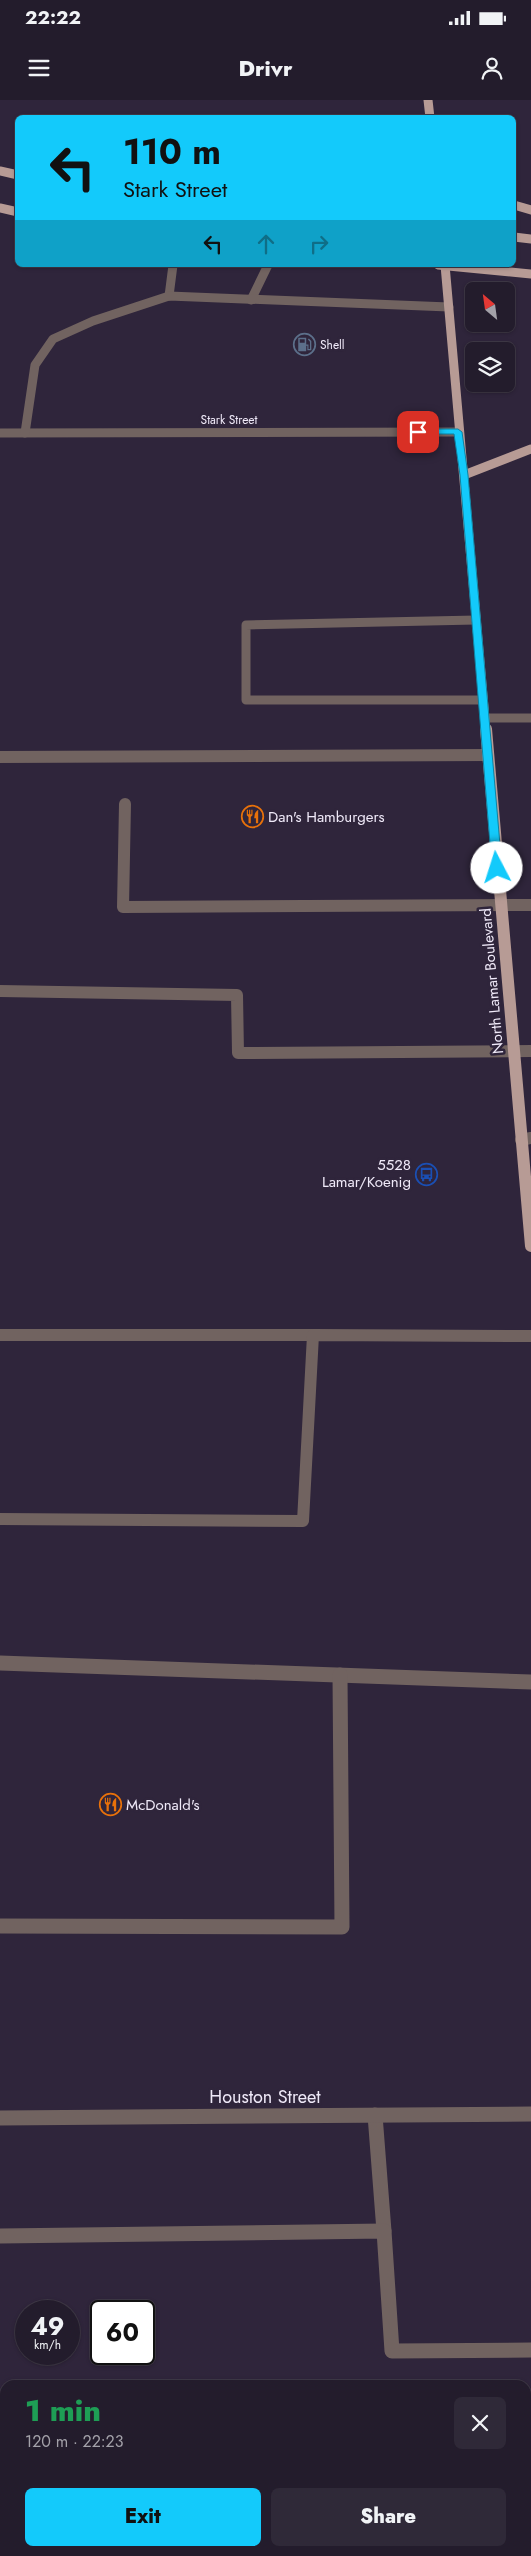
<!DOCTYPE html>
<meta charset="utf-8">
<style>
body{margin:0;font-family:Jost,sans-serif;background:#2f2938;color:#f1f3f6;height:100vh;display:flex;flex-direction:column;font-size:19px;white-space:nowrap}
*{box-sizing:border-box;margin:0}
p{font-size:16px;color:#a3a1a9}
.icon{flex:none;width:28px;height:28px;fill:none;stroke:currentColor;stroke-width:2;stroke-linecap:round;stroke-linejoin:round}
.map{position:relative;flex:1;overflow:hidden}
.panel{position:absolute;left:0px;top:2280px;width:531px;height:176px;display:flex;flex-direction:column;background:#231c2c;border-radius:15px 15px 0 0;box-shadow:0 1px 4px #0004,0 0 0 1px #403a48}
.panel>*{flex:none}
.top-card{position:absolute;left:15px;top:15px;width:501px;height:152px;border-radius:8px;box-shadow:0 1px 4px #0004,0 0 0 1px #403a48;background:#13cafb;color:#111;overflow:hidden}
.needle{width:32px;rotate:331deg}
.fabs{position:absolute;left:465px;top:182px;display:grid;gap:10px}
.fabs a{display:grid;place-items:center;width:50px;height:50px;border-radius:8px;background:#231c2c;box-shadow:0 1px 4px #0004,0 0 0 1px #403a48;font-size:25px}
.speed{position:absolute;left:15px;top:2200px;display:flex;gap:10px;font-size:25px;font-weight:700;text-align:center}
.speed>*{display:grid;place-content:center;width:65px;height:65px;border-radius:50%;background:#231c2c;box-shadow:0 1px 4px #0004,0 0 0 1px #403a48;line-height:1}
.speed small{font-size:12px;font-weight:400}
.speed .limit{border:2px solid #111;border-radius:8px;background:#fff;color:#111}
.pin{position:absolute;display:grid;place-items:center;width:42px;height:42px;color:#fff;margin:-21px;border-radius:10px;box-shadow:0 2px 8px #0006}
.me{position:absolute;width:55px;margin:-28px;rotate:355deg;stroke-linejoin:round;filter:drop-shadow(0 0 4px #0008)}
.turn{display:flex;align-items:center;gap:18px;height:105px;padding:0 25px;font-size:22px}
.turn .icon{width:65px;height:65px;stroke-width:2.5}
.turn b{display:block;font-size:35px;line-height:42px}
.lanes{display:flex;align-items:center;height:48px;padding:0 25px;background:#0003;justify-content:center;gap:25px;direction:ltr}
.lanes .off{opacity:.35}
.round{display:grid;place-items:center;flex:none;width:52px;height:52px;border-radius:8px;background:#2f2938}
.overview{display:flex;align-items:center;justify-content:space-between;height:85px;padding:0 25px}
h1{font-size:30px;font-weight:800;line-height:38px;color:#1e9e55}
.primary-button{display:flex;gap:10px;margin-top:auto;padding:10px 25px}
.primary-button a{flex:1;height:58px;border-radius:8px;background:#13cafb;color:#111;font-size:20px;font-weight:800;line-height:58px;text-align:center}
.primary-button a+a{background:#2f2938;color:#f1f3f6}
.status{display:flex;justify-content:space-between;align-items:center;height:35px;padding:0 25px;background:#231c2c;direction:ltr}
.status svg{height:14px;fill:currentColor}
header{display:flex;justify-content:space-between;align-items:center;height:65px;padding:0 25px;background:#231c2c;font-size:22px;font-weight:800}
.map>svg:first-child{display:block}
</style>
<div class="status"><b>22:22</b><svg viewBox="0 0 49 12"><path d="M0 12V9h3v3zM5 12V6h3v6zM10 12V3h3v9zM15 12V0h3v12zM26 1h20v11H26zM47 4h2v5h-2z"/></svg></div>
<header><svg class="icon" aria-label="menu" viewBox="0 0 24 24"><path d="M4 6h16M4 12h16M4 18h16"/></svg>Drivr<svg class="icon" aria-label="person" viewBox="0 0 24 24"><circle cx="12" cy="8" r="4"/><path d="M4 21q1-7 8-7t8 7"/></svg></header>
<div class="map">
<svg width="531" height="2456" viewBox="0 0 531 2456">
<rect width="100%" height="100%" fill="#2f253b"/>
<g fill="none" stroke-linecap="round" stroke-linejoin="round">
<!-- minor-far2 -->
<g stroke="#716360" stroke-width="9">
<path d="M169,196L173,165"/>
<path d="M251,200L268,165"/>
<path d="M0,333L458,332"/>
<path d="M25,333L35,265L53,239L93,221L169,196L449,207"/>
<path d="M476,520L246,525V600H483"/>
<path d="M485,618H531"/>
</g>
<!-- minor-far1 -->
<g stroke="#716360" stroke-width="12">
<path d="M0,657L488,655"/>
<path d="M125,704L123,807L531,805"/>
<path d="M0,891L237,895L238,953L531,951"/>
<path d="M521,1040L531,1038"/>
<path d="M0,1235H313"/>
<path d="M0,1419L303,1421L313,1235L531,1236"/>
</g>
<!-- minor -->
<g stroke="#716360" stroke-width="15">
<path d="M0,1563L531,1582"/>
<path d="M0,1826L342,1827L340,1575"/>
<path d="M375,2015L384,2131"/>
<path d="M0,2018L531,2014"/>
<path d="M0,2136L384,2131L392,2251L531,2250"/>
<path d="M0,2415H5"/>
<path d="M526,2415H531"/>
<path d="M299,2451V2456"/>
</g>
<!-- major-far1 -->
<g stroke="#b79b95" stroke-width="9">
<path d="M428,0L430,18"/>
<path d="M0,71L18,75"/>
<path d="M514,105L531,110"/>
<path d="M0,108L18,112"/>
<path d="M514,137L531,139"/>
<path d="M438,165L531,174"/>
<path d="M445,165L486,630"/>
<path d="M464,375L531,349"/>
</g>
<!-- major -->
<path stroke="#b79b95" stroke-width="12" d="M486,629L531,1146"/>
</g>
<!-- route -->
<path fill="#13cafb" stroke="#0c83a3" d="M458,329L462,332L468,375L502,768L497,771L492,768L460,375L454,334H418L414,332L418,329Z"/>
<!-- icons -->
<defs>
<symbol id="fuel-ring" viewBox="-11 -11 22 22"><circle r="9.5" fill="#2f253b" stroke="#5c6f8a" stroke-width="1.5"/><path d="M-5.5-6h7V0h2V4h1.3V-2.5L3-4.5l.8-.8L6-3V5H2.5V1h-1V6h-7ZM-4.2-4.7v3.2H.2V-4.7Z" fill="#5c6f8a"/></symbol>
<symbol id="restaurant-ring" viewBox="-11 -11 22 22"><circle r="9.5" fill="#2f253b" stroke="#e8710a" stroke-width="1.5"/><path d="M-5-6h1v4h1v-4h1v4h1v-4h1v5L-1.5 .5V6h-2V.5L-5-1ZM5-6V6H3V1.5H1.5Q1.5-4 5-6Z" fill="#e8710a"/></symbol>
<symbol id="bus-ring" viewBox="-11 -11 22 22"><circle r="9.5" fill="#2f253b" stroke="#1a4fb4" stroke-width="1.5"/><path d="M-5-6H5V4H4V6H2V4H-2V6H-4V4H-5ZM-3.5-4V0h7V-4ZM-3.5 1.2v1.5H-2V1.2ZM2 1.2v1.5H3.5V1.2Z" fill="#1a4fb4"/></symbol>
</defs>
<g fill-rule="evenodd">
<use href="#fuel-ring" x="292" y="232" width="25" height="25"/>
<use href="#restaurant-ring" x="240" y="704" width="25" height="25"/>
<use href="#bus-ring" x="414" y="1062" width="25" height="25"/>
<use href="#restaurant-ring" x="98" y="1692" width="25" height="25"/>
</g>
<g text-anchor="middle" dominant-baseline="central" stroke-width="5" stroke-linejoin="round" paint-order="stroke">
<!-- far-poi labels -->
<g font-size="12" fill="#efe9f8" stroke="#2f253b" text-anchor="start">
<text x="320" y="245">Shell</text>
</g>
<!-- far-street labels -->
<g font-size="12" fill="#efe9f8" stroke="#2f253b">
<text x="229" y="320">Stark Street</text>
</g>
<!-- poi labels -->
<g font-size="15" fill="#efe9f8" stroke="#2f253b" text-anchor="start">
<text x="268" y="717">Dan's Hamburgers</text>
<text x="411" y="1065" text-anchor="end">5528<tspan x="411" dy="17">Lamar/Koenig</tspan></text>
<text x="126" y="1705">McDonald's</text>
</g>
<!-- street labels -->
<g font-size="15" fill="#efe9f8" stroke="#2f253b">
<text transform="translate(492 881) rotate(-95)">North Lamar Boulevard</text>
</g>
<!-- near-street labels -->
<g font-size="18" fill="#efe9f8" stroke="#2f253b">
<text x="265" y="1997">Houston Street</text>
</g>
</g>
</svg>
<div class="fabs">
<a><svg class="needle" viewBox="-14 -14 28 28"><path d="M0-13l5 13h-10z" fill="#e53935"/><path d="M0 13l5-13h-10z" fill="#a3a1a9"/></svg></a>
<a><svg class="icon" aria-label="layers" viewBox="0 0 24 24"><path d="M12 4l9 5-9 5-9-5zM3 14l9 5 9-5"/></svg></a>
</div>
<div class="speed"><div>49<small>km/h</small></div><div class="limit">60</div></div>
<div class="pin" style="left:418px;top:332px;background:#d93025"><svg class="icon" aria-label="arrive" viewBox="0 0 24 24"><path d="M6 21V4h12l-3 4 3 4H6"/></svg></div>
<svg class="me" style="left:497px;top:768px" viewBox="-20 -20 40 40"><circle r="19" fill="#fff"/><path d="M0-13L10 11 0 6-10 11z" fill="#13cafb"/></svg>
<div class="top-card">
<div class="turn"><svg class="icon" aria-label="left" viewBox="0 0 24 24"><path d="M17 20v-9H6M10 6l-5 5 5 5"/></svg><div><b>110 m</b>Stark Street</div></div>
<div class="lanes"><svg class="icon" aria-label="left" viewBox="0 0 24 24"><path d="M17 20v-9H6M10 6l-5 5 5 5"/></svg><svg class="icon off" aria-label="ahead" viewBox="0 0 24 24"><path d="M12 20V5M6 11l6-6 6 6"/></svg><svg class="icon off" aria-label="right" viewBox="0 0 24 24"><path d="M7 20v-9h11M14 6l5 5-5 5"/></svg></div>
</div>
<section class="panel">
<div class="overview"><div><h1>1 min</h1><p>120 m · 22:23</p></div><a class="round"><svg class="icon" aria-label="close" viewBox="0 0 24 24"><path d="M6 6l12 12M18 6L6 18"/></svg></a></div>
<div class="primary-button"><a>Exit</a><a>Share</a></div>
</section>
</div>
